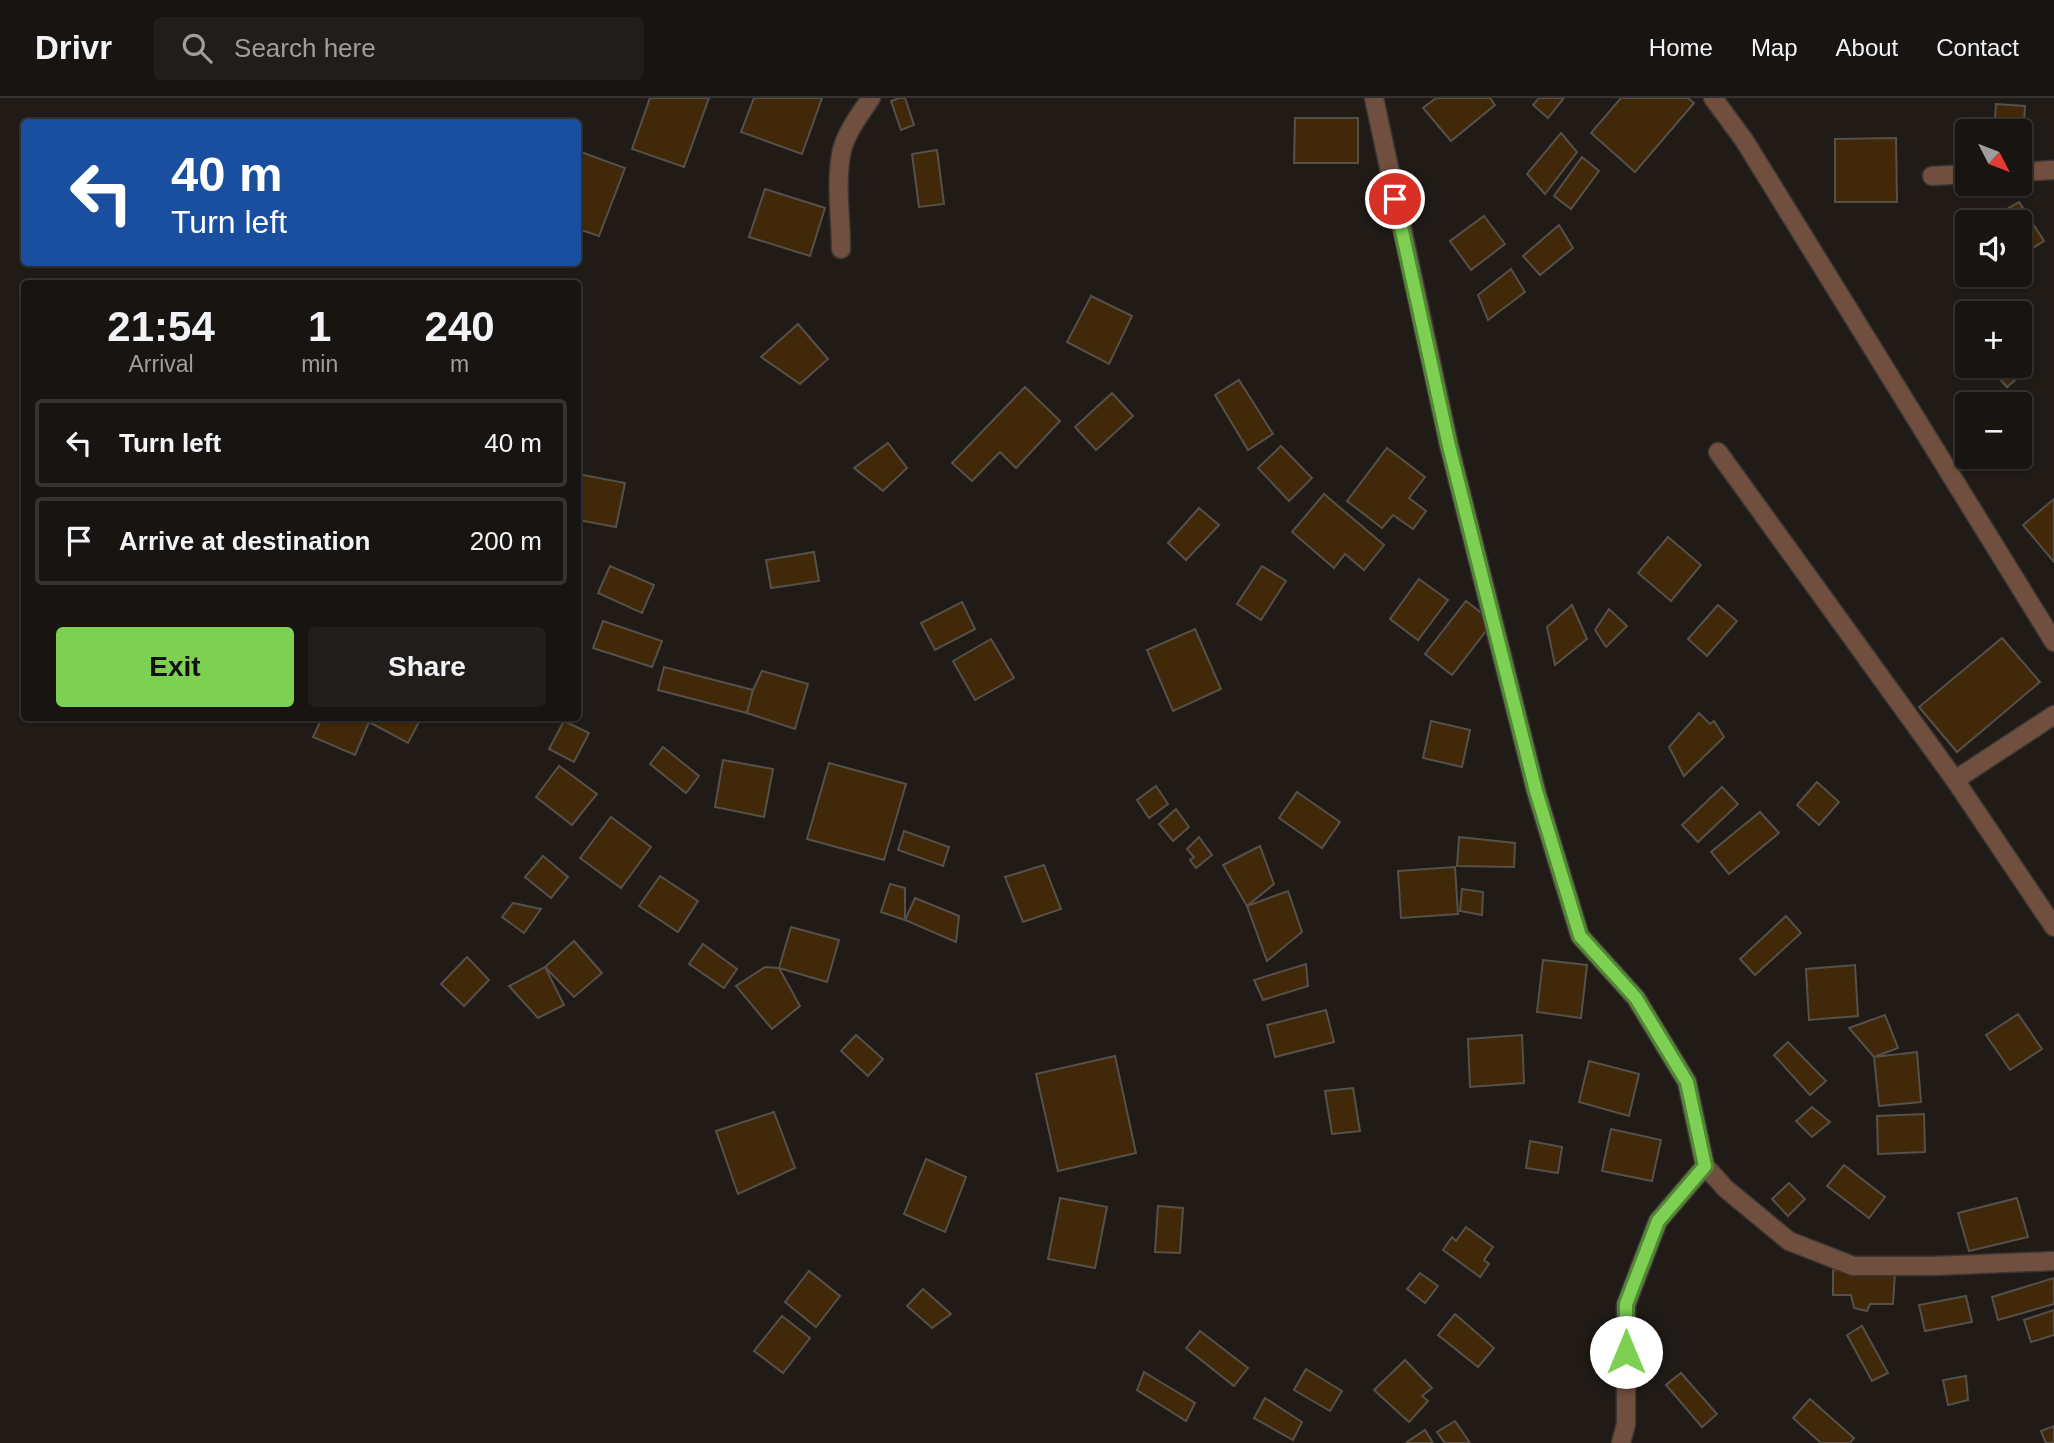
<!DOCTYPE html>
<meta charset="utf-8">
<style>
body{margin:0;font-family:Arial,sans-serif;background:#211d1a;color:#f1f3f6;height:100vh;display:flex;flex-direction:column;font-size:26px;white-space:nowrap}
*{box-sizing:border-box;margin:0}
p{font-size:23px;color:#9f9e9f}
.icon{flex:none;width:38px;height:38px;fill:none;stroke:currentColor;stroke-width:2;stroke-linecap:round;stroke-linejoin:round}
.map{position:relative;flex:1;overflow:hidden}
.side{position:absolute;left:21px;top:182px;width:560px;height:441px;display:flex;flex-direction:column;background:#181411;border-radius:7px;box-shadow:0 2px 5px #0004,0 0 0 2px #363331}
.side>*{flex:none}
.guide{position:absolute;left:21px;top:21px;width:560px;height:147px;border-radius:7px;box-shadow:0 2px 5px #0004,0 0 0 2px #363331;background:#1a4fa0;color:#fff;overflow:hidden}
.needle{width:46px;rotate:132deg}
.fabs{position:absolute;left:1955px;top:21px;display:grid;gap:14px}
.fabs a{display:grid;place-items:center;width:77px;height:77px;border-radius:7px;background:#181411;box-shadow:0 2px 5px #0004,0 0 0 2px #363331;font-size:35px}
.pin{position:absolute;display:grid;place-items:center;width:60px;height:60px;color:#fff;margin:-30px;border:4px solid #fff;border-radius:50%;box-shadow:0 2px 7px #0007}
.me{position:absolute;width:77px;margin:-38px;rotate:0deg;stroke-linejoin:round;filter:drop-shadow(0 0 5px #0008)}
.turn{display:flex;align-items:center;gap:24px;height:147px;padding:0 35px;font-size:32px}
.turn .icon{width:91px;height:91px;stroke-width:2.5}
.turn b{display:block;font-size:49px;line-height:60px}
.eta{display:flex;justify-content:space-evenly;align-items:center;height:119px;text-align:center}
.eta b{font-size:42px;font-weight:700;line-height:49px}
.button{display:flex;gap:14px;margin-top:auto;padding:14px 35px}
.button a{flex:1;height:80px;border-radius:7px;background:#7ed053;color:#111;font-size:28px;font-weight:700;line-height:80px;text-align:center}
.button a+a{background:#211d1a;color:#f1f3f6}
ul{padding:0;list-style:none}
li{display:flex;align-items:center;gap:21px;height:88px;margin:0 14px 10px;padding:0 21px;border:4px solid #363331;border-radius:7px}
li div{flex:1}
li b{display:block;font-size:26px}
li em{font-style:normal}
header{display:flex;align-items:center;gap:42px;box-sizing:border-box;height:98px;padding:0 35px;background:#181411;border-bottom:2px solid #363331}
header strong{font-size:33px}
nav{display:flex;gap:38px;margin-inline-start:auto;font-size:24px}
.search{width:490px;height:63px;background:#211d1a;display:flex;align-items:center;gap:18px;box-sizing:border-box;padding:0 24px;border-radius:7px;color:#9f9e9f;font-size:26px}
.map>svg:first-child{display:block}
</style>
<header>
<strong>Drivr</strong>
<div class="search"><svg class="icon" aria-label="search" viewBox="0 0 24 24"><circle cx="10" cy="10" r="6"/><path d="M15 15l6 6"/></svg>Search here</div>
<nav><a>Home</a><a>Map</a><a>About</a><a>Contact</a></nav>
</header>
<div class="map">
<svg width="2054" height="1345" viewBox="0 0 2054 1345">
<rect width="100%" height="100%" fill="#201b17"/>
<!-- building -->
<g fill="#402809" stroke="#55504a" stroke-width="2">
<path d="M650,0H709L684,69L632,51Z"/>
<path d="M754,0H822L802,56L741,34Z"/>
<path d="M899,0H905L914,27L901,32L891,3Z"/>
<path d="M1436,0H1490L1495,7L1451,43L1423,10Z"/>
<path d="M1539,0H1564L1548,20L1533,7Z"/>
<path d="M1621,0H1688L1694,5L1635,74L1591,35Z"/>
<path d="M1996,6L2025,8L2023,42H2020V33H1994Z"/>
<path d="M1295,20H1358V65H1294Z"/>
<path d="M1561,35L1577,54L1545,96L1527,76Z"/>
<path d="M1896,40L1897,104H1835V41Z"/>
<path d="M937,52L944,106L919,109L912,56Z"/>
<path d="M578,53L625,70L599,138L578,131Z"/>
<path d="M1582,59L1599,73L1571,111L1554,98Z"/>
<path d="M765,91L825,110L810,158L749,139Z"/>
<path d="M2019,104L2044,143L2020,158V124H1985Z"/>
<path d="M1484,118L1505,146L1471,172L1450,143Z"/>
<path d="M1559,127L1573,150L1540,177L1523,158Z"/>
<path d="M1511,171L1525,194L1488,222L1478,197Z"/>
<path d="M1091,198L1132,218L1109,266L1067,244Z"/>
<path d="M798,226L828,261L800,286L761,259Z"/>
<path d="M2020,264L2027,272L2007,289L1988,268H2020Z"/>
<path d="M1239,282L1273,336L1248,352L1215,297Z"/>
<path d="M1025,289L1060,323L1016,370L1000,354L972,383L952,365Z"/>
<path d="M1112,295L1133,318L1096,352L1075,329Z"/>
<path d="M888,345L907,370L883,393L854,370Z"/>
<path d="M1281,348L1312,380L1289,403L1258,370Z"/>
<path d="M1387,350L1425,379L1409,400L1426,413L1413,431L1393,417L1382,430L1347,403Z"/>
<path d="M578,376L625,385L616,429L578,422Z"/>
<path d="M1324,396L1384,447L1364,472L1345,456L1334,470L1292,434Z"/>
<path d="M2054,401V464L2023,427Z"/>
<path d="M1199,410L1219,427L1186,462L1168,445Z"/>
<path d="M1668,439L1701,467L1671,503L1638,475Z"/>
<path d="M814,454L819,483L771,490L766,462Z"/>
<path d="M610,468L654,487L642,515L598,495Z"/>
<path d="M1262,468L1286,483L1261,522L1237,506Z"/>
<path d="M1419,481L1448,502L1418,542L1390,521Z"/>
<path d="M1466,503L1493,524L1452,577L1425,556Z"/>
<path d="M962,504L975,531L935,552L921,525Z"/>
<path d="M1572,507L1587,541L1555,567L1547,529Z"/>
<path d="M1718,507L1737,523L1707,558L1688,541Z"/>
<path d="M1609,511L1627,528L1606,549L1595,532Z"/>
<path d="M603,523L662,543L652,569L593,550Z"/>
<path d="M1195,531L1221,591L1173,613L1147,552Z"/>
<path d="M2002,540L2040,584L1957,654L1919,609Z"/>
<path d="M991,541L1014,580L975,602L953,563Z"/>
<path d="M664,569L753,592L747,615L658,592Z"/>
<path d="M762,573L808,586L795,631L747,615L753,592Z"/>
<path d="M1699,615L1710,626L1714,623L1724,639L1684,678L1669,649Z"/>
<path d="M322,620H359L369,624L355,657L313,639Z"/>
<path d="M371,620H421L408,645L369,624Z"/>
<path d="M564,623L589,635L574,664L549,651Z"/>
<path d="M1431,623L1470,632L1462,669L1423,660Z"/>
<path d="M663,649L699,678L686,695L650,666Z"/>
<path d="M723,662L773,671L764,719L715,709Z"/>
<path d="M829,665L906,686L884,762L807,741Z"/>
<path d="M559,668L597,696L572,727L536,699Z"/>
<path d="M1817,684L1839,704L1819,727L1797,707Z"/>
<path d="M1156,688L1168,706L1149,720L1137,702Z"/>
<path d="M1722,689L1738,706L1698,744L1682,727Z"/>
<path d="M1297,694L1340,724L1322,750L1279,720Z"/>
<path d="M1176,711L1189,729L1173,743L1159,726Z"/>
<path d="M1760,714L1779,735L1729,776L1711,754Z"/>
<path d="M611,719L651,749L621,790L580,760Z"/>
<path d="M904,733L949,749L943,768L898,752Z"/>
<path d="M1199,739L1212,757L1196,770L1190,762L1194,759L1187,751Z"/>
<path d="M1459,739L1515,745L1514,769L1457,768Z"/>
<path d="M1260,748L1274,786L1247,808L1223,767Z"/>
<path d="M543,758L568,779L551,800L525,779Z"/>
<path d="M1044,767L1061,811L1023,824L1005,779Z"/>
<path d="M1455,769L1458,816L1401,820L1398,773Z"/>
<path d="M660,778L698,803L678,834L639,808Z"/>
<path d="M890,786L905,790V822L881,814Z"/>
<path d="M1462,791L1483,794L1482,817L1460,813Z"/>
<path d="M1288,793L1302,834L1267,863L1247,808Z"/>
<path d="M915,800L959,818L956,844L905,822Z"/>
<path d="M513,805L541,811L524,835L502,819Z"/>
<path d="M1786,818L1801,835L1755,877L1740,861Z"/>
<path d="M791,829L839,842L827,884L779,870Z"/>
<path d="M574,843L602,875L574,899L545,869Z"/>
<path d="M703,846L737,871L724,890L689,866Z"/>
<path d="M467,859L489,882L464,908L441,886Z"/>
<path d="M1543,862L1587,867L1581,920L1537,914Z"/>
<path d="M1306,866L1308,888L1263,902L1254,882Z"/>
<path d="M1855,867L1858,918L1809,922L1806,871Z"/>
<path d="M545,869L564,907L538,920L509,888Z"/>
<path d="M765,869L779,870L800,908L772,931L736,888Z"/>
<path d="M1326,912L1334,944L1275,959L1267,927Z"/>
<path d="M2018,916L2042,951L2010,972L1986,937Z"/>
<path d="M1885,917L1898,950L1874,959L1849,930Z"/>
<path d="M856,937L883,961L868,978L841,953Z"/>
<path d="M1522,937L1524,985L1470,989L1468,941Z"/>
<path d="M1788,944L1826,983L1810,997L1774,957Z"/>
<path d="M1917,954L1921,1004L1879,1008L1874,959Z"/>
<path d="M1115,958L1136,1055L1058,1073L1036,976Z"/>
<path d="M1589,963L1639,976L1629,1018L1579,1004Z"/>
<path d="M1353,990L1360,1033L1332,1036L1325,993Z"/>
<path d="M1812,1009L1830,1024L1812,1039L1796,1023Z"/>
<path d="M774,1014L795,1070L738,1096L716,1033Z"/>
<path d="M1924,1016L1925,1054L1878,1056L1877,1018Z"/>
<path d="M1611,1031L1661,1042L1652,1083L1602,1073Z"/>
<path d="M1530,1043L1562,1049L1558,1075L1526,1070Z"/>
<path d="M926,1061L966,1079L945,1134L904,1116Z"/>
<path d="M1844,1067L1885,1099L1869,1120L1827,1088Z"/>
<path d="M1789,1085L1805,1101L1788,1118L1772,1101Z"/>
<path d="M1060,1100L1107,1109L1095,1170L1048,1161Z"/>
<path d="M2017,1100L2028,1139L1969,1153L1958,1115Z"/>
<path d="M1158,1108L1183,1110L1180,1155L1155,1154Z"/>
<path d="M1466,1129L1493,1149L1484,1162L1489,1166L1480,1179L1443,1152L1452,1139L1456,1143Z"/>
<path d="M1833,1172L1895,1174L1893,1206H1870L1867,1213L1854,1210L1851,1197H1833Z"/>
<path d="M809,1173L840,1198L816,1229L785,1204Z"/>
<path d="M1420,1175L1438,1188L1425,1205L1407,1191Z"/>
<path d="M2054,1180V1206L1998,1222L1992,1199Z"/>
<path d="M923,1191L951,1216L932,1230L907,1208Z"/>
<path d="M1966,1198L1972,1224L1925,1233L1919,1207Z"/>
<path d="M2054,1212V1237L2031,1244L2024,1222Z"/>
<path d="M1455,1216L1494,1250L1478,1269L1438,1237Z"/>
<path d="M782,1218L810,1240L783,1275L754,1253Z"/>
<path d="M1862,1228L1888,1275L1872,1283L1847,1237Z"/>
<path d="M1200,1233L1248,1270L1234,1288L1186,1250Z"/>
<path d="M1405,1262L1432,1290L1422,1298L1428,1303L1409,1324L1374,1292Z"/>
<path d="M1306,1271L1342,1293L1330,1313L1294,1292Z"/>
<path d="M1144,1274L1195,1305L1186,1323L1137,1292Z"/>
<path d="M1681,1275L1717,1316L1702,1329L1666,1287Z"/>
<path d="M1966,1278L1968,1302L1948,1307L1943,1282Z"/>
<path d="M1265,1300L1302,1324L1293,1342L1254,1320Z"/>
<path d="M1810,1301L1854,1340L1850,1345H1821L1793,1320Z"/>
<path d="M1455,1323L1470,1345H1445L1437,1334Z"/>
<path d="M2054,1328V1345H2046L2041,1333Z"/>
<path d="M1425,1332L1433,1345H1408L1407,1344Z"/>
</g>
<g fill="none" stroke-linecap="round" stroke-linejoin="round">
<defs>
<g id="street">
<path d="M1374,0L1449,347L1536,693L1580,838L1636,900L1687,984L1705,1068L1726,1091L1789,1143L1853,1168H1933L2054,1163"/>
<path d="M1713,0L1744,42L2054,544"/>
<path d="M2020,74L2054,72"/>
<path d="M1932,78L1967,76"/>
<path d="M841,151C841,119 835,83 842,52C847,33 860,16 871,0"/>
<path d="M1718,354L1955,682"/>
<path d="M2054,617L1955,682L2054,829"/>
<path d="M1621,1345L1626,1326V1207L1658,1123L1705,1068"/>
</g>
</defs>
<!-- street casing -->
<use href="#street" stroke="#3b3633" stroke-width="21"/>
<!-- street -->
<use href="#street" stroke="#714f3f" stroke-width="18"/>
</g>
<g fill="none" stroke-linecap="round" stroke-linejoin="round">
<defs>
<path id="route" d="M1395,101L1449,348L1536,693L1580,838L1636,900L1687,984L1705,1068L1658,1123L1626,1206V1254"/>
</defs>
<!-- route casing -->
<use href="#route" stroke="#528736" stroke-width="18"/>
<!-- route -->
<use href="#route" stroke="#7ed053" stroke-width="12"/>
</g>
</svg>
<div class="fabs">
<a><svg class="needle" viewBox="-14 -14 28 28"><path d="M0-13l5 13h-10z" fill="#e53935"/><path d="M0 13l5-13h-10z" fill="#9f9e9f"/></svg></a>
<a><svg class="icon" aria-label="sound" viewBox="0 0 24 24"><path d="M4 9h4l5-4v14l-5-4H4zM17 9q2 3 0 6"/></svg></a>
<a>+</a>
<a>−</a>
</div>
<div class="pin" style="left:1395px;top:101px;background:#d93025"><svg class="icon" aria-label="arrive" viewBox="0 0 24 24"><path d="M6 21V4h12l-3 4 3 4H6"/></svg></div>
<svg class="me" style="left:1626px;top:1254px" viewBox="-20 -20 40 40"><circle r="19" fill="#fff"/><path d="M0-13L10 11 0 6-10 11z" fill="#7ed053"/></svg>
<div class="guide">
<div class="turn"><svg class="icon" aria-label="left" viewBox="0 0 24 24"><path d="M17 20v-9H6M10 6l-5 5 5 5"/></svg><div><b>40 m</b>Turn left</div></div>
</div>
<section class="side">
<div class="eta">
<div><b>21:54</b><p>Arrival</p></div>
<div><b>1</b><p>min</p></div>
<div><b>240</b><p>m</p></div>
</div>
<ul>
<li><svg class="icon" aria-label="left" viewBox="0 0 24 24"><path d="M17 20v-9H6M10 6l-5 5 5 5"/></svg><div><b>Turn left</b></div><em>40 m</em></li>
<li><svg class="icon" aria-label="arrive" viewBox="0 0 24 24"><path d="M6 21V4h12l-3 4 3 4H6"/></svg><div><b>Arrive at destination</b></div><em>200 m</em></li>
</ul>
<div class="button"><a>Exit</a><a>Share</a></div>
</section>
</div>
